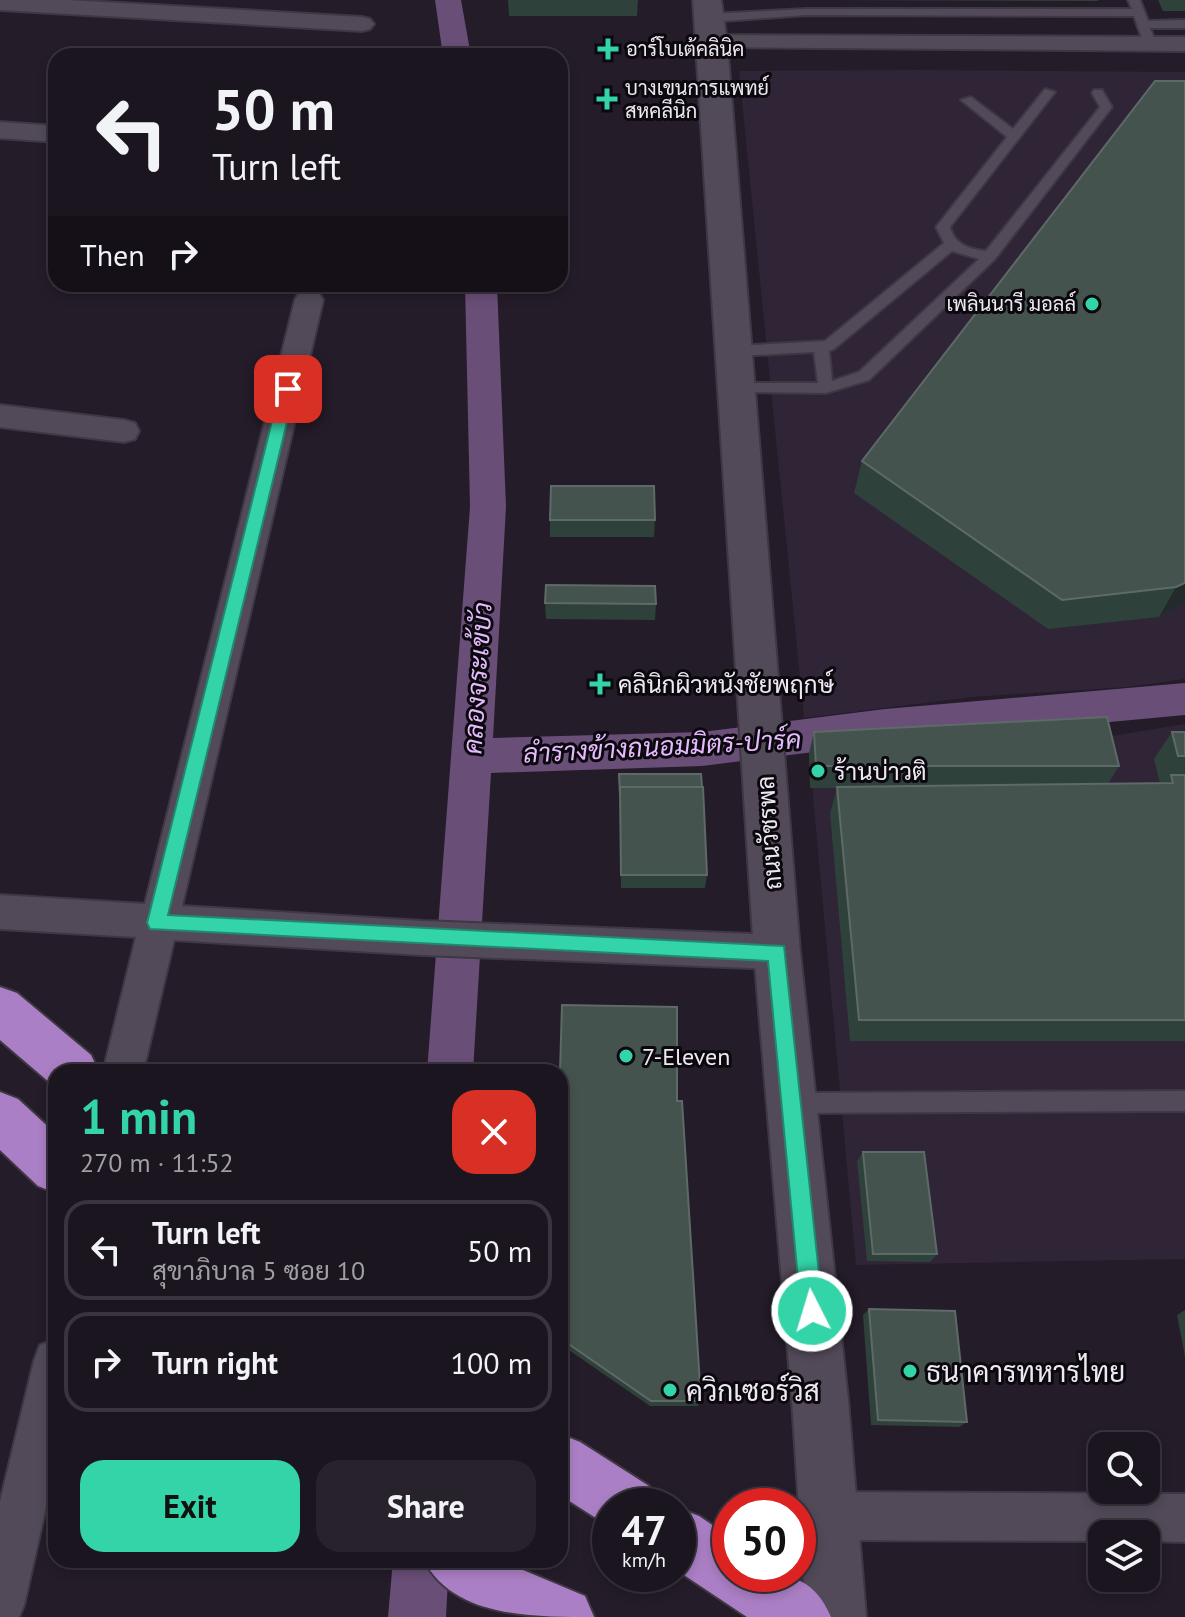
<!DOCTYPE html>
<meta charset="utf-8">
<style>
body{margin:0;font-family:"PT Sans",Sarabun,sans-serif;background:#28222c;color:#f1f3f6;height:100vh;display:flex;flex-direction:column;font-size:30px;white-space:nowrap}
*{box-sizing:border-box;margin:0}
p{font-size:26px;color:#a09fa4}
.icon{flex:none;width:44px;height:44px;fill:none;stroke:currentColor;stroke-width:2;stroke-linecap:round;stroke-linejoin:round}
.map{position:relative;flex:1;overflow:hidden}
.drawer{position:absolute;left:48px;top:1064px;width:520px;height:504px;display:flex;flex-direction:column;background:#1b151f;border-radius:24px;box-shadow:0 4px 12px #0003,0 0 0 2px #39343d}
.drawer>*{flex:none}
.guide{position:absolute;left:48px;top:48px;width:520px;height:244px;border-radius:24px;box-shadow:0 4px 12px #0003,0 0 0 2px #39343d;background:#1b151f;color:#f1f3f6;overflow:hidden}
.tools{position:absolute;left:1088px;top:1432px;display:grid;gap:16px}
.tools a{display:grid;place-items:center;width:72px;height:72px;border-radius:16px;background:#1b151f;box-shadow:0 4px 12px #0003,0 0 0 2px #39343d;font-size:40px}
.speed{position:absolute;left:592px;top:1488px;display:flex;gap:16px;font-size:40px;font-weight:700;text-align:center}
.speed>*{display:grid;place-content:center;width:104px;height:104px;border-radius:50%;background:#1b151f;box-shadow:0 4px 12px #0003,0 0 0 2px #39343d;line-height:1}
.speed small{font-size:20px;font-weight:400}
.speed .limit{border:12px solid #d22;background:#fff;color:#111}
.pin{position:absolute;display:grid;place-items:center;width:68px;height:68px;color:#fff;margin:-34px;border-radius:16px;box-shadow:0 4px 12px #0006}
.me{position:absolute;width:88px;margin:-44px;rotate:355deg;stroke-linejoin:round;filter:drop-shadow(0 0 6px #0008)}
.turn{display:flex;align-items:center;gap:28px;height:168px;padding:0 32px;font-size:36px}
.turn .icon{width:104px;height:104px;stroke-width:2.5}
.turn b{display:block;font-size:56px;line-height:68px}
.then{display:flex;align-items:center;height:76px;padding:0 32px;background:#0003;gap:16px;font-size:30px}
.round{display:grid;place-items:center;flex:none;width:84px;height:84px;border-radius:24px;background:#28222c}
.headline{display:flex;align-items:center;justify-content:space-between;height:136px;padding:0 32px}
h1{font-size:48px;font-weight:600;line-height:60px;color:#33d4a8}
.button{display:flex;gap:16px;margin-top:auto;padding:16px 32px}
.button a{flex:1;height:92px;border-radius:24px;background:#33d4a8;color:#111;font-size:32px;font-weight:600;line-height:92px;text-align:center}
.button a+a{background:#28222c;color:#f1f3f6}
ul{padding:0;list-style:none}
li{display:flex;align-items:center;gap:24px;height:100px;margin:0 16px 12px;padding:0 16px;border:4px solid #39343d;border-radius:24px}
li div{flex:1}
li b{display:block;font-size:30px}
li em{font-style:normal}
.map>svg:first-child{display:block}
</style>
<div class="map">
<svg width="1185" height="1617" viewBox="0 0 1185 1617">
<rect width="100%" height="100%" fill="#241c29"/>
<!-- built -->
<g fill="#302437">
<path d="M919,70L1185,72V679L1127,687L972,697L804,718L739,71Z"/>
<path d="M1185,724V1259L856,1265L809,753L1095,739Z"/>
</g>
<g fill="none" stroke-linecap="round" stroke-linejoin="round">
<!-- canal -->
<g fill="#694e78" fill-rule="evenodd">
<path d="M435,0H461L471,56H443Z"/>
<path d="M465,284H497L506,507L493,738L702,732L885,709L1185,683V715L885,743L702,766L491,773L473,1072H427L470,507Z"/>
<path d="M393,1560H449L446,1617H388Z"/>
</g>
<defs>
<g id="lane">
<path d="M1128,0H1140L1148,21L1185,20V28H1150L1156,44L1150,48L1144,44L1134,16L806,15L709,22L703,18L709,14L806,9H1132Z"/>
<path d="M1045,89L1055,92L950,227C955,245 969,249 986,251L1100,107L1092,93L1094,90H1102L1112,107L995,259L869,380L826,393L733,392V384L738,383H818L814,352L735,356L728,351L735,346L825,341L944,243L936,227L1007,137L961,100L971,97L1013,129ZM952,251L979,259L859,372L832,381L829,351L834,349Z"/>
<path d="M1185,1091V1111L794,1113L787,1110L784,1103L787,1096L794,1093Z"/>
</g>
<g id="street">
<path d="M0,0H68L362,17L370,19L374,24L370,29L362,31L0,10Z"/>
<path d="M712,35L1185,37V51L704,47L700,42L704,37Z"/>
<path d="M0,122L56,126V142L0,138Z"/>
<path d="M309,291L319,293L323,300L182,906L423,921L777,935L791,940L796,952L791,964L777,969L423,955L174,940L143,1072H103L136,937L0,929V895L145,904L295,300L299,293Z"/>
<path d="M0,405L124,420L135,423L139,431L135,439L124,442L0,427Z"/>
<path d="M56,1339V1462L24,1605L19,1617H0V1502L34,1361L40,1345Z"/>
<path d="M828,1492L1185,1494V1542L1146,1541V1534H1102V1541L828,1540L811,1533L804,1516L811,1499Z"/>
</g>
<path id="secondary" d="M693,0H721L727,42L800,952L848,1400L866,1617H806L792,1400L754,952Z"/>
<g id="highway">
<path d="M0,987L17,993L91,1055L99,1072H56V1088L0,1040Z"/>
<path d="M0,1092L18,1099L56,1134V1193L38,1186L0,1150Z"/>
<path d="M560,1434L580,1442L649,1486L658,1506H610V1527L560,1495Z"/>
<path d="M678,1508L699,1516L730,1537V1574C776,1574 810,1568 831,1617H747L678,1571Z"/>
<path d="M424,1560H499L585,1596L594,1617C530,1617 453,1617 424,1560Z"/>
</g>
</defs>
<!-- lane casing -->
<use href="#lane" stroke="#3e3843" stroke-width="4"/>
<!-- street casing -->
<use href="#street" stroke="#3e3843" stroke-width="4"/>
<!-- secondary casing -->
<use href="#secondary" stroke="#3e3843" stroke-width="4"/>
<!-- highway casing -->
<use href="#highway" stroke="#3e3843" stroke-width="4"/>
<!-- lane -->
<use href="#lane" fill="#534a59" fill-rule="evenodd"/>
<!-- street -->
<use href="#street" fill="#534a59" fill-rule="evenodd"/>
<!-- secondary -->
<use href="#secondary" fill="#534a59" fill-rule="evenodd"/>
<!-- highway -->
<use href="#highway" fill="#ab7fc5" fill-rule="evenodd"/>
</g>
<!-- wall -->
<g fill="#2f413b">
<path d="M508,0H638L637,16H509Z"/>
<path d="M826,0H1098V1Z"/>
<path d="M1158,0H1185V11H1163Z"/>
<path d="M1155,81L1185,603L1159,617L1048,629L854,493L862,461Z"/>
<path d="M550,520H655L654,537H550Z"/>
<path d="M545,603L656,604L655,620L546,619Z"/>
<path d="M814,732L1119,766L1108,784L1165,783H1160L1154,759L1172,732H1185V1041H850L830,813L837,788H810L809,753Z"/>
<path d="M619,774L707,875L705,888H621Z"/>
<path d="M560,1072L677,1101L701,1401L698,1406H650L560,1344V1262L563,1210L565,1104L560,1082Z"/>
<path d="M863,1152L937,1254L930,1262L867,1261L857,1161Z"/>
<path d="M869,1309L967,1422L959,1427L871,1425L863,1315Z"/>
<path d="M1185,1310V1357L1177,1315Z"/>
</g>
<!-- shaded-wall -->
<path fill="#222a2b" d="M1185,583V603L1159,617L1176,587Z"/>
<!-- building -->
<g fill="#44534e" stroke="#5e6a68" stroke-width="2">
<path d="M1155,81H1185V583L1176,587L1062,600L862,461Z"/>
<path d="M551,486H654L655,520H550Z"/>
<path d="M546,585L655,586L656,604L545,603Z"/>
<path d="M1107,717L1119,766H816L814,732Z"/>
<path d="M1172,732H1185V756H1178Z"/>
<path d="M619,774H701L702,787H620V794Z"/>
<path d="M1171,775H1185V1020H859L837,787L1173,783Z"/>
<path d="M620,787H703L707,875H621Z"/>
<path d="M562,1005L677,1007V1101H682L701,1401H651L560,1338V1262L563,1210L561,1124L566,1100L560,1072Z"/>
<path d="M863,1152H924L937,1254H873Z"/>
<path d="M869,1309L955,1311L967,1422L878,1420Z"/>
</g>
<!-- route -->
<path fill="#33d4a8" stroke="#218a6d" stroke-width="2" d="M288,383L295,389L168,915L784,946L823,1311L820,1319L812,1322L804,1319L801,1311L768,961L150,929L147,923L280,389Z"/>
<!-- markers -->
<g fill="#33d4a8" stroke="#0b080e" stroke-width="3">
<path d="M604 37h8v8h8v8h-8v8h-8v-8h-8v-8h8z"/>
<path d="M603 87h8v8h8v8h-8v8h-8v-8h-8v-8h8z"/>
<circle cx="1092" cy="304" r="8"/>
<path d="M596 672h8v8h8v8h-8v8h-8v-8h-8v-8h8z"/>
<circle cx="818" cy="771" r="8"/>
<circle cx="626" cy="1056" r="8"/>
<circle cx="910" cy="1371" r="8"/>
<circle cx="670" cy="1390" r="8"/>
</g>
<g text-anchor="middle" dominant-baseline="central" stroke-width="6" stroke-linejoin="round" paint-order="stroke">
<!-- far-poi labels -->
<g font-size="20" fill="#eee8f2" stroke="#0b080e" text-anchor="start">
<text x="626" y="49">อาร์โบเต้คลินิค</text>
<text x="625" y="88">บางเขนการแพทย์<tspan x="625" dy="23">สหคลีนิก</tspan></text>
<text x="1076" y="304" text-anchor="end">เพลินนารี มอลล์</text>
</g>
<!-- poi labels -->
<g font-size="24" fill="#eee8f2" stroke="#0b080e" text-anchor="start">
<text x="618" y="684">คลินิกผิวหนังชัยพฤกษ์</text>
<text x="834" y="771">ร้านบ่าวติ</text>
<text x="642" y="1056">7-Eleven</text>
</g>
<!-- street labels -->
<g font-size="24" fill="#eee8f2" stroke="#0b080e">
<text transform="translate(769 833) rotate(-94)">ถนนวัชรพล</text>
</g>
<!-- water labels -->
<g font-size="26" font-style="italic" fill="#e5bafe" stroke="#0b080e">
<text transform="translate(477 678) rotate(-86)">คลองจระเข้บัว</text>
<text transform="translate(662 746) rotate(-3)">ลำรางข้างถนอมมิตร-ปาร์ค</text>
</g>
<!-- near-poi labels -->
<g font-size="28" fill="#eee8f2" stroke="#0b080e" text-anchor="start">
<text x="926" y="1371">ธนาคารทหารไทย</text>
<text x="686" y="1390">ควิกเซอร์วิส</text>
</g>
</g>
</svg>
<div class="tools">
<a><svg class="icon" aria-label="search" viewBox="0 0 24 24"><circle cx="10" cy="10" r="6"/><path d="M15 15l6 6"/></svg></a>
<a><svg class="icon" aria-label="layers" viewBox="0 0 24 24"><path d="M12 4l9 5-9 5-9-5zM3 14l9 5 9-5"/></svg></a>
</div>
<div class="speed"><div>47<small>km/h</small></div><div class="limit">50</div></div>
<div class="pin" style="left:288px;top:389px;background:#d93025"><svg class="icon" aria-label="arrive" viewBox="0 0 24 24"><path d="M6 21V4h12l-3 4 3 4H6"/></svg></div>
<svg class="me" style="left:812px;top:1311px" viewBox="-20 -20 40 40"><circle r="17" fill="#33d4a8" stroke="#fff" stroke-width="3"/><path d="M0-11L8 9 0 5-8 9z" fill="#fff"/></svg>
<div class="guide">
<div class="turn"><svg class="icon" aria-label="left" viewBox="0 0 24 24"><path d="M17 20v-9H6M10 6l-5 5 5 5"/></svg><div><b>50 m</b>Turn left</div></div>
<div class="then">Then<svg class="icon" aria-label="right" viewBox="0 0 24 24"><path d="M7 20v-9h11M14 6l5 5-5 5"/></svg></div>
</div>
<section class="drawer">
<div class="headline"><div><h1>1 min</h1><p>270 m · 11:52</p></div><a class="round" style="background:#d93025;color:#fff"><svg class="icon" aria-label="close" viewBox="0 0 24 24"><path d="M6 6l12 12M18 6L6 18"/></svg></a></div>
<ul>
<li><svg class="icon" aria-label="left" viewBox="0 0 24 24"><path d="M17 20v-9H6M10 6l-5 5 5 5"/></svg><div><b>Turn left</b><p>สุขาภิบาล 5 ซอย 10</p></div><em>50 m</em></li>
<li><svg class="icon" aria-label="right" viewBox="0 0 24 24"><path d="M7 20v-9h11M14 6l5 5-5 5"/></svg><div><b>Turn right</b></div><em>100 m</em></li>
</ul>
<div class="button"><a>Exit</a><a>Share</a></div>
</section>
</div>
